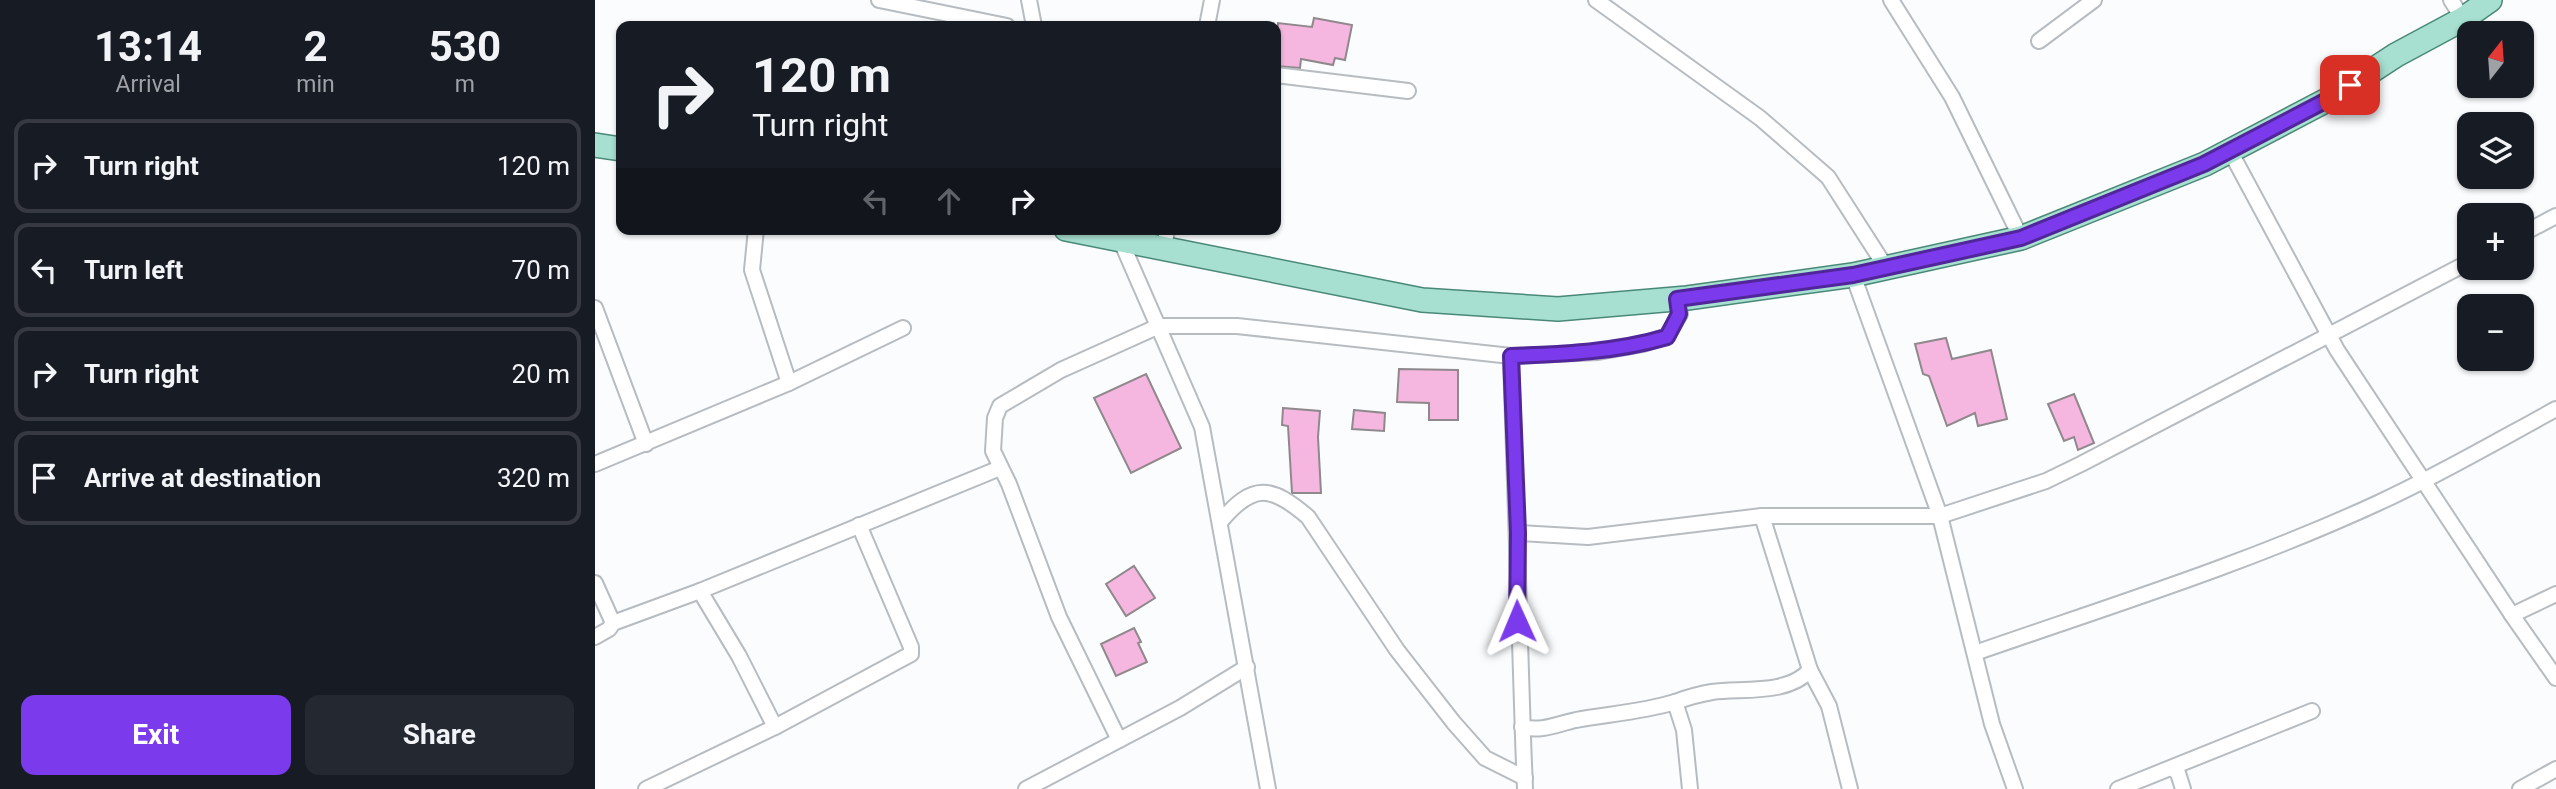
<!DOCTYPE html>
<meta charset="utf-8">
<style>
body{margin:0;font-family:Roboto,sans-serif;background:#242831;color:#f1f3f6;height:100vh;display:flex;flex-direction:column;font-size:26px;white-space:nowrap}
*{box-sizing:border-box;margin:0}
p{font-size:23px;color:#9ea1a6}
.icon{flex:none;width:38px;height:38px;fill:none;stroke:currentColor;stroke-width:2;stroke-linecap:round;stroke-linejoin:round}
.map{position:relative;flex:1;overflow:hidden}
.side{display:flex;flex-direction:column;background:#171b24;width:595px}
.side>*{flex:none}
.top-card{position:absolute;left:21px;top:21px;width:665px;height:214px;border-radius:14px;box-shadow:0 2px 5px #0004;background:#171b24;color:#f1f3f6;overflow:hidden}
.needle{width:46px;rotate:17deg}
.tools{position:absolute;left:1862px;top:21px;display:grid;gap:14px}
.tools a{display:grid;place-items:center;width:77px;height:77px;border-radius:14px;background:#171b24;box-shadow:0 2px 5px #0004;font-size:35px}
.pin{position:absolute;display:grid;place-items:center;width:60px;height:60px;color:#fff;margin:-30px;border-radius:14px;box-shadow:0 4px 10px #0006}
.me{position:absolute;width:77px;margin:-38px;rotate:359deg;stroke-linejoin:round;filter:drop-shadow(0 0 5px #0008)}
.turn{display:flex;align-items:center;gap:24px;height:147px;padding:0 21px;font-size:32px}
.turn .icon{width:91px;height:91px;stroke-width:2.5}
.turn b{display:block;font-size:49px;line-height:60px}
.lanes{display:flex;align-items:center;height:66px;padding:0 21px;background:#0003;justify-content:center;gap:35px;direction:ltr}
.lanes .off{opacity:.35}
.eta{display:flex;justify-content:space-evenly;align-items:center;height:119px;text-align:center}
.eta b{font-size:42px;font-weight:700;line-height:49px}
.primary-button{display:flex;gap:14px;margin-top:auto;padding:14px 21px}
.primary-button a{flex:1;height:80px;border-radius:14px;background:#7c3aed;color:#fff;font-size:28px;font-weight:700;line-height:80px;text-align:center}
.primary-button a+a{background:#242831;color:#f1f3f6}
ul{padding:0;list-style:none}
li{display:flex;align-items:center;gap:21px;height:94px;margin:0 14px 10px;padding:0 7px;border:4px solid #363941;border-radius:14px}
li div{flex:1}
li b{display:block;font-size:26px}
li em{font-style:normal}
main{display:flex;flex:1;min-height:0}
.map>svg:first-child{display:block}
</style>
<main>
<section class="side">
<div class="eta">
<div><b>13:14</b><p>Arrival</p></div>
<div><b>2</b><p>min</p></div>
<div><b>530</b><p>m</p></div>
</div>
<ul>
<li><svg class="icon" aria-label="right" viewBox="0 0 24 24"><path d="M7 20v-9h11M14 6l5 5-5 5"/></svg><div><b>Turn right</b></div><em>120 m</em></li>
<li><svg class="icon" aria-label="left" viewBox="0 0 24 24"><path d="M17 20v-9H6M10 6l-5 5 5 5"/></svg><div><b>Turn left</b></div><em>70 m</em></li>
<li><svg class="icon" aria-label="right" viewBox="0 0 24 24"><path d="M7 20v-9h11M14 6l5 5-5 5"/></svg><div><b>Turn right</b></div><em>20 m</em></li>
<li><svg class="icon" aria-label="arrive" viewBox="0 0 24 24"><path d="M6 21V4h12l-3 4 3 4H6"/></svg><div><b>Arrive at destination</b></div><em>320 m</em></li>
</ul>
<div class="primary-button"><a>Exit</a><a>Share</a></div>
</section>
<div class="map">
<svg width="1961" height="789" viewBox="0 0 1961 789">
<rect width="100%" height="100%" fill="#fafcfe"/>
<!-- building -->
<g fill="#f5b7df" stroke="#8f888c" stroke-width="2">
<path d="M719,18L757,25L750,60L740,58L738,65L706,59L705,68L681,66L683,23L717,27Z"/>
<path d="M1351,338L1357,359L1396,350L1412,419L1383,426L1380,413L1352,426L1334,376L1328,374L1320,344Z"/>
<path d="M804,369L863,370V420H834V403L802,402Z"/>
<path d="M551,374L586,448L536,473L499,398Z"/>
<path d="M1479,394L1499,443L1483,450L1479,437L1469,441L1453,404Z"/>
<path d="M688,408L725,411L723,437L726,493H697L693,426L687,425Z"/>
<path d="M759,410L790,413L789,431L757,429Z"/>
<path d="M539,566L560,598L531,616L511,584Z"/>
<path d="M539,628L546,642L543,643L552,662L521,676L506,644Z"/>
</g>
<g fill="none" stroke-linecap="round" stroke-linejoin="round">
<defs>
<g id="minor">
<path d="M284,0L412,26"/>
<path d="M434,0L439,26"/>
<path d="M1001,0L1165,118L1233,177L1292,269"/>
<path d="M1296,0L1357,97L1426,238"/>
<path d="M1856,0L1868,19"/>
<path d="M612,26L617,0"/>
<path d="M1444,41L1499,0"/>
<path d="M681,75L813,91"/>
<path d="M1635,151L1742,350L1917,615L1961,678"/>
<path d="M161,229L157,270L194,383"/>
<path d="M1927,234L1961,216"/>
<path d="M525,239L607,427L673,789"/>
<path d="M569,250L572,229"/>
<path d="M1258,275L1345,516L1397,724L1420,789"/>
<path d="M0,308L51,444"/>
<path d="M916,356C921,501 924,645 930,789"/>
<path d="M0,464L194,383L308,328"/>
<path d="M1167,516L1215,670L1234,706L1255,789"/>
<path d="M626,521C658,483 676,485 713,517L802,650L859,723L890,758L930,778"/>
<path d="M923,533L993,537L1167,516H1345L1451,481L1486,464L1874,262"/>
<path d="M0,583L18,623"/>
<path d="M105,591L144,656L180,727"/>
<path d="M1917,615L1961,594"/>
<path d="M0,637L14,629L18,623L105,591L405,468"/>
<path d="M1380,653C1515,606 1653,563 1783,503C1844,475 1902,441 1961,409"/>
<path d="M1080,702C1091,698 1105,694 1117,692C1148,688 1193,695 1215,670"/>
<path d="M927,727C947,732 962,724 981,720C1014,714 1047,712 1080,702L1089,730L1095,789"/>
<path d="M524,740L464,617L414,484L398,451L400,418L405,406L466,370L564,326H642L916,356L1003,352L1048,344L1072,336L1085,314L1082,299"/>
<path d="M1578,769L1583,773L1588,789"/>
<path d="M51,789L180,727L316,654V647L264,525"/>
<path d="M431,789L585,708L652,667"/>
<path d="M1523,789L1717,711"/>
<path d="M1925,789L1961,769"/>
</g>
<g id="primary">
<path d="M0,145L26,149"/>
<path d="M471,229L827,300L963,309L1092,298L1258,275L1426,238L1610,164L1732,100L1801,55L1868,19L1895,0"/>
</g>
</defs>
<!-- minor casing -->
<use href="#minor" stroke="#b7bcc1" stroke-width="18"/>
<!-- primary casing -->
<use href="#primary" stroke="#4a8877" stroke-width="26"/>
<!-- minor -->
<use href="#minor" stroke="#fff" stroke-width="14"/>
<!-- primary -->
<use href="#primary" stroke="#a7e0d0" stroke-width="23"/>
</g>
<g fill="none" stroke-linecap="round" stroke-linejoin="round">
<defs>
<path id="route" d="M922,621L923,533L916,356C969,354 1021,352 1072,337L1084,314L1082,299L1258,275L1426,238L1609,164L1732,100L1755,85"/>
</defs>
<!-- route casing -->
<use href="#route" stroke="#51269a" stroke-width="18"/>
<!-- route -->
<use href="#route" stroke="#7c3aed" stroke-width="12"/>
</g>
</svg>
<div class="tools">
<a><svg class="needle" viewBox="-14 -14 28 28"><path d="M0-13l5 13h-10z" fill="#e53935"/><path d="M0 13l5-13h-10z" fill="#9ea1a6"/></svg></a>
<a><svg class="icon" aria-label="layers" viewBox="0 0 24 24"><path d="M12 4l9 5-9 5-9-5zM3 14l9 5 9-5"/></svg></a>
<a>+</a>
<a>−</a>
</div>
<div class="pin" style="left:1755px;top:85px;background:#d93025"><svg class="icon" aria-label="arrive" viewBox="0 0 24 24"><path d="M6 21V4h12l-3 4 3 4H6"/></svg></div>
<svg class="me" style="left:922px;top:621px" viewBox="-20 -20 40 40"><path d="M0-17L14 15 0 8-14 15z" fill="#7c3aed" stroke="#fff" stroke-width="4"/></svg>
<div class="top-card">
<div class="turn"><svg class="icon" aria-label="right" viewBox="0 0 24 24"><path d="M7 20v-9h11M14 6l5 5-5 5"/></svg><div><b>120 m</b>Turn right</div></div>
<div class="lanes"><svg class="icon off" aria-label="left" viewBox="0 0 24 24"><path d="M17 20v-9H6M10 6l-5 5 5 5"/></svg><svg class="icon off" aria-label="ahead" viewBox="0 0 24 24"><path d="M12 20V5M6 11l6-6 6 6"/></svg><svg class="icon" aria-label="right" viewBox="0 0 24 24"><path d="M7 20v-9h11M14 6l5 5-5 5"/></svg></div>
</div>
</div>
</main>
